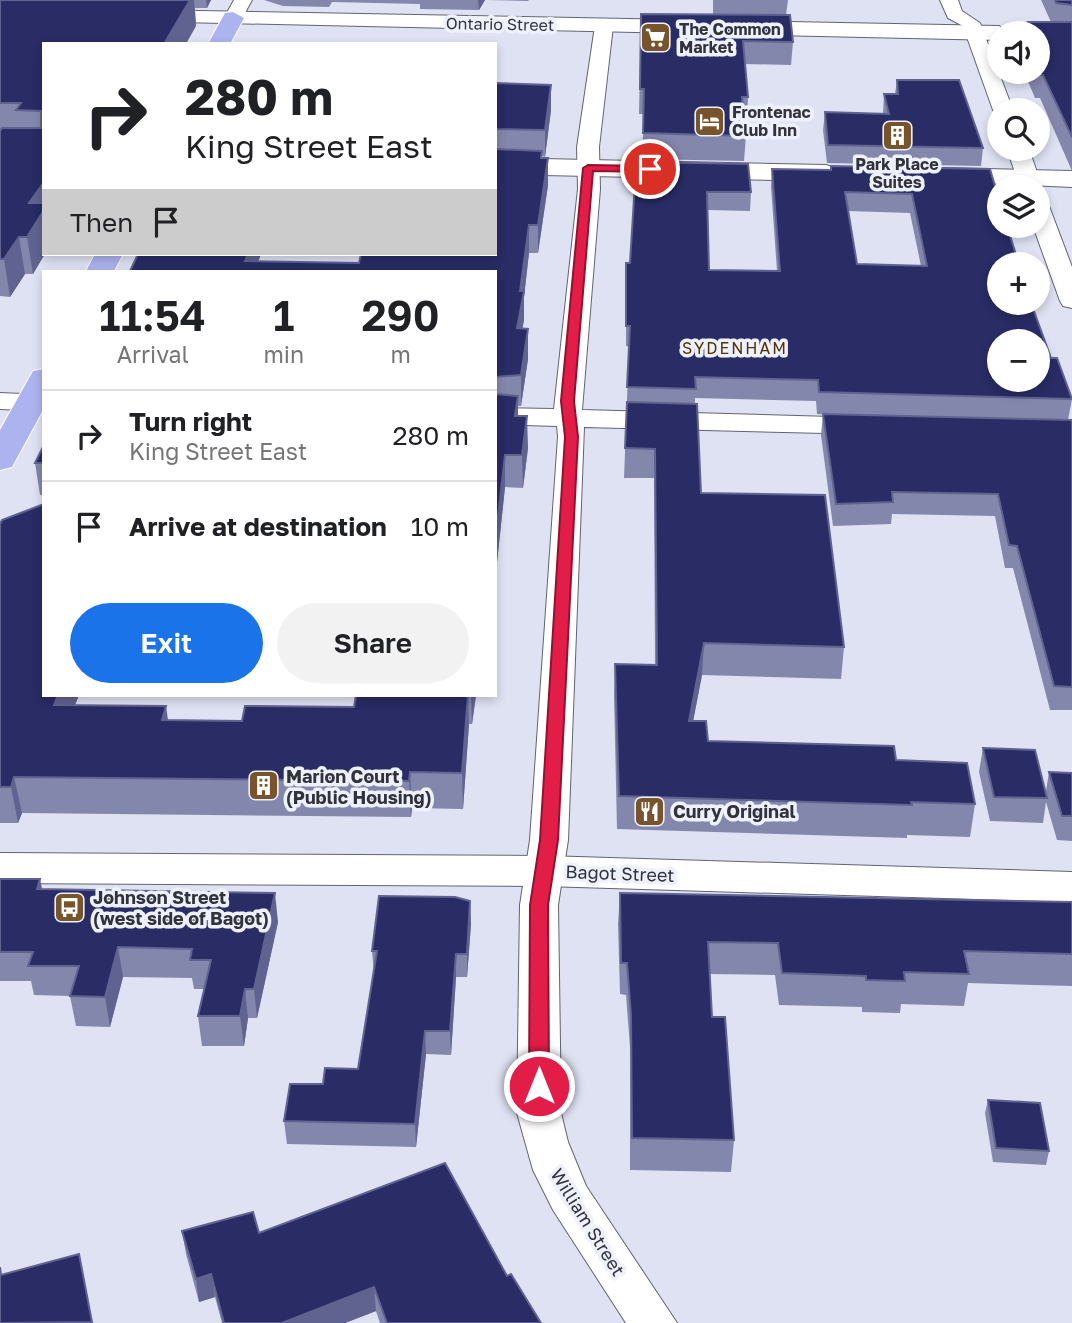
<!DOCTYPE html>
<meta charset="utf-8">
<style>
body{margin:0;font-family:"Golos Text",sans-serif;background:#f2f2f2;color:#202124;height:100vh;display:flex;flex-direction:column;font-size:26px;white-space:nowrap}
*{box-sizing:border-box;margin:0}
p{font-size:23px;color:#757577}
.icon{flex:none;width:38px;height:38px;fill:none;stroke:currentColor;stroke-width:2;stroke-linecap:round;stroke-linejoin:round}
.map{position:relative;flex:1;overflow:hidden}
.sheet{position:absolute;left:42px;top:270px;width:455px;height:427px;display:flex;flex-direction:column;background:#fff;border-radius:0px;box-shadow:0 4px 10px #0003}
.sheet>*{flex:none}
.hud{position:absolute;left:42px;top:42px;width:455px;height:214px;border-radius:0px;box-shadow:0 4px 10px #0003;background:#fff;color:#202124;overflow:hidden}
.fabs{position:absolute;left:987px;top:21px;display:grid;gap:14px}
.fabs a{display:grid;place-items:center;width:63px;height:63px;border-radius:50%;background:#fff;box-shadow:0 4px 10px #0003;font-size:35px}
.pin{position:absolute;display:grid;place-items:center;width:60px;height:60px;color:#fff;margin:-30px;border:4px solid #fff;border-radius:50%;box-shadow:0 2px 7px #0007}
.me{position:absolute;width:77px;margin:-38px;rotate:0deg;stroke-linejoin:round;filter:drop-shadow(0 0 5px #0008)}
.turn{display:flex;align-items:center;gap:24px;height:147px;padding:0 28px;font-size:32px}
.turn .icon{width:91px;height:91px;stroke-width:2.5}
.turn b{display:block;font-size:49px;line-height:60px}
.then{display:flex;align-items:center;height:66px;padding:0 28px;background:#0003;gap:14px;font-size:26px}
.eta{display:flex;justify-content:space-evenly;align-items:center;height:119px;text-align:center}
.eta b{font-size:42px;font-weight:600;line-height:49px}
.primary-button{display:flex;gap:14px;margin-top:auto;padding:14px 28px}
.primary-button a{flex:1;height:80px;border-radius:42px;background:#1a73e8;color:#fff;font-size:28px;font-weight:600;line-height:80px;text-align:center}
.primary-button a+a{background:#f2f2f2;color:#202124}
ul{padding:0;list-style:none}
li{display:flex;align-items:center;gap:21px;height:91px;padding:0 28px;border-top:2px solid #e0e0e0}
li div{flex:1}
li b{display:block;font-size:26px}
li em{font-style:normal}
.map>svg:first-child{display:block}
</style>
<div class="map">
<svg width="1072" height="1323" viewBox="0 0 1072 1323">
<rect width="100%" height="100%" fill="#dfe2f3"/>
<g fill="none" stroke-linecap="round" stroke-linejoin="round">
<defs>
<g id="street">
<path d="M234,0H252L240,22L233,24L224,18Z"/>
<path d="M940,0H958L962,11L980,23L1013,110H999V115L993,110L963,26L948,18Z"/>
<path d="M604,20L613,26L599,147L600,189L582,410L867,418L877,420L881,426L877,432L867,434L584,427L568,840L558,905L561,1113L568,1142L586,1186L677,1323H626L553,1210L533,1170L517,1113L520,905L530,840L558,437L557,426L495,424V408L554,409L578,189L577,147L595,26Z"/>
<path d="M1007,149H1029L1042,187L1039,192L1038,187H1020Z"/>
<path d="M1038,199L1049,206L1072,267V308L1063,306L1060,301L1033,226H1038Z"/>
<path d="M0,393L44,395V411L0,409Z"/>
</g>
<g id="secondary">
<path d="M144,10L999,26L1010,33H999V40L136,21L133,16Z"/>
<path d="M495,158L826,165L835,168L839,173L835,178L826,181L495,174Z"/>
<path d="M942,168L1072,171V187L933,181L929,176L933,171Z"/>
<path d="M0,853L545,856L1072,872V902L545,886L0,883Z"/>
</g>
<g id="primary">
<path d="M233,12L244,18L230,44H208L225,13Z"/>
<path d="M95,254H123L114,271H86Z"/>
<path d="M44,369V408L12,467L0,470V430L33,371Z"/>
</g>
</defs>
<!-- street casing -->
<use href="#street" stroke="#616472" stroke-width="2"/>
<!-- secondary casing -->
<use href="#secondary" stroke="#616472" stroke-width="2"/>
<!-- primary casing -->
<use href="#primary" stroke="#fff" stroke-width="2"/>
<!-- street -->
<use href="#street" fill="#fff" fill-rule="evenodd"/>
<!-- secondary -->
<use href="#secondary" fill="#fff" fill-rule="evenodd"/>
<!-- primary -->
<use href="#primary" fill="#adb3ef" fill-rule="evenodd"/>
</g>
<!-- wall -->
<g fill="#8487ac" fill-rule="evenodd">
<path d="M0,0H211L207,8H195L196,26L44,44V254L33,274H25L10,297L0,296Z"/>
<path d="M264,0H529L528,1L485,0L479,10L420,9V4L332,2L329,7L283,6Z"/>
<path d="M713,0H788L786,15L793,42L791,65L745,64L748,97L747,121H744L746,136L744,161L642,159L644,114H639L641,14H713Z"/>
<path d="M1041,0H1072V171L1040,98H1035L1024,72H1038V33H1018L1019,26H1028V22H1051Z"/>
<path d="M897,80L983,148L981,166L827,163L823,130L825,112L883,114L884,94H895Z"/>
<path d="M495,83L551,110L545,157L542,156V158H548V185L538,253H529L524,297V320L522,329H528V359L521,406H518V416L528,448L523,488L505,487L495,581V271H130L138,254H261L258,261L359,263L495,254Z"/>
<path d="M636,166L751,192L750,211L708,210L709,270L777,271L771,187L772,169L831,170V166L990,169L1034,313L1051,358L1072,399L1068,420H1072V710H1050L1013,568H1005L995,516L892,514L891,524L833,526L821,435L823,414L1057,420L817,414L816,401L695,398V404L701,493L844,647L841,679L702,675L693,721L708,741L896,760L975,804L970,837L907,835V838L617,829L614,696L615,664L655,665L654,478H624L629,347L626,346V263H630ZM848,211L910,213L921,266L857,264Z"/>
<path d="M44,445V495H40L35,463Z"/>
<path d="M0,524L44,695H79L75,705L168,720L242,721L354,707L356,695H476L472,724H469L463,809L412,808L411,817L22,813L18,823H0Z"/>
<path d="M983,748L1046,791L1049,772L1072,773V841L1057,840L1046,802L1043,823L990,821L979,772Z"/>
<path d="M0,879L42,889L278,922L257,1018H248L244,1046H202L198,1016L204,989H194L192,978L123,977L110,1027L76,1026L70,996L34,995L31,981H0Z"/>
<path d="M620,893L1072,902V986L968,983L964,1006L901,1004L900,1013L862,1012V1007L779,1005L775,975L710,974L712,1017L734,1140L731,1172L630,1170V1047L626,995L620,994L618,924Z"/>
<path d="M470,901L471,924L467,977H456L451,1055L426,1054L416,1147L287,1144L284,1121L323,1084L358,1069L374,974L372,951Z"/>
<path d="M988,1100L1049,1151L1046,1165L993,1162L985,1113Z"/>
<path d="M182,1231L259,1233L507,1276L541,1323H380L376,1311L345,1323H222L215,1297L199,1302L186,1254Z"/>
</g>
<!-- shaded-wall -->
<g fill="#606390">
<path d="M190,0H194L196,26L186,44H164Z"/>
<path d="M206,0H211L207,8Z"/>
<path d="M478,0H485L479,10Z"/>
<path d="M551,85V110L545,157V130Z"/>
<path d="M548,158V185L538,253V225Z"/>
<path d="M44,182V254H45L33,274L27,237L29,203Z"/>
<path d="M529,225V253L524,297V320L517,359V328Z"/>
<path d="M19,237L25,274L10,297L4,259Z"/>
<path d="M248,254H261L255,271L245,261Z"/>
<path d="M528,329V359L521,406V375Z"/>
<path d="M518,396V427L515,416Z"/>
<path d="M527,416L528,448L523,488L522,455Z"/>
<path d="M505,455V487L495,581V543Z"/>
<path d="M704,643L702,675L687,753L689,721Z"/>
<path d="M58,695H79L61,740L54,705Z"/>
<path d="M468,695L469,724L463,809L462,773Z"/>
<path d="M471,695H476L472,724Z"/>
<path d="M166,706L171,741L162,720Z"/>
<path d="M410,772L412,808L411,817L409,781Z"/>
<path d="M14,777L22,813L18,823L11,787Z"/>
<path d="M40,879L46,908L37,889Z"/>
<path d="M275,893L278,922L257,1018L254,989Z"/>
<path d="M470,901L471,924L467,977V954Z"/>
<path d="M118,947L123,977L110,1027L105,997Z"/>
<path d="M456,954V977L451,1055L450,1031Z"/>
<path d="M245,989L248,1018L244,1046L240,1016Z"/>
<path d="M425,1031L426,1054L416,1147L415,1124Z"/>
<path d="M211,1274L215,1297L199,1302L196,1279Z"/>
<path d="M374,1287L376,1311L345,1323H282Z"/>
</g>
<!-- building -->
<g fill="#292c65" stroke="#606390" stroke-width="2" fill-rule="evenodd">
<path d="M0,0H190L164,44H44V182L29,203H44V210L27,237H19L4,259H0V131L2,128H41V111L16,110L21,103H0Z"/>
<path d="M1055,0H1072V5L1056,3Z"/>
<path d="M641,14L790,15L793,42L743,41L748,97H742L746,136L643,133L644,89H640Z"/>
<path d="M1028,22H1072V137L1043,75H1038L1037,72L1038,33H1022L1019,26H1030Z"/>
<path d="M897,80H959L983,148L828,145L825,112L889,114L884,94H898Z"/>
<path d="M495,83L551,85L545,130L495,129Z"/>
<path d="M495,149L542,151L541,158H548L538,225H529L520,291H524L517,328L528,329L521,375L495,377V271H130L138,254H248L245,261L359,263L361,254H495Z"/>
<path d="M642,162L748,164L751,192H707L709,270L780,271L772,169L831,170V166L990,169L999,200V226H1007L1019,264H999V303H1031L1051,358H1057L1072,399L819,392L818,380L695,377L696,389L627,387L630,326H626V263H630L636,166H642ZM845,192L912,194L927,266L857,264ZM999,341H1038V380H999Z"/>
<path d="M495,394L518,396L515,416H527L522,455H505L495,543Z"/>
<path d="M627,402L697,404L701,493L825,495L844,647L704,643L689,721H706L708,741L894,746L896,760L967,763L975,804L911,802L912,805L619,796L615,664L657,665L655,449L625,448Z"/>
<path d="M823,414L1072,420V687L1054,686L1017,546L1009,545L998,494L892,492L893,502L836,504Z"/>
<path d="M44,445V463H35Z"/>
<path d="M44,504V695H58L54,705L166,706L162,720L242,721L245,706L354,707L356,695H468L462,773L410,772L409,781L14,777L11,787H0V524L2,520Z"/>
<path d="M983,748L1035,750L1047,798L994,797Z"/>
<path d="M1049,772L1072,773V816H1062Z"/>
<path d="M0,879H40L37,889L275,893L254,989H245L240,1016H198L211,960H190L192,949L118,947L105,997L70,996L79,966H28L33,952H0Z"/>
<path d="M620,893L1072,902V954L964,951L969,974L904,972L905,981L866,980V976L782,973L778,943L708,942L712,1017H725L734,1140L632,1138L631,1015L627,963H621Z"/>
<path d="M379,896L455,897L470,901L467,954H456L450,1031H425L415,1124L284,1121L290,1084H323L325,1068L358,1069L377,951H372Z"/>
<path d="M988,1100L1040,1103L1049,1151L996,1148Z"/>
<path d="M445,1163L507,1276L511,1274L541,1323H387L374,1287L282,1323H224L211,1274L196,1279L182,1231L253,1212L259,1233Z"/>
<path d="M79,1254L92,1322L0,1323V1267L1,1275Z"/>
</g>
<!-- route -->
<path fill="#e11d48" stroke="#92132f" stroke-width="2" d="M588,165L650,166L655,169L650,172L593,171L574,401L578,437L558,840L548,905L549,1086L546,1091H532L529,1086L530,905L540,840L565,437L561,401L583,168Z"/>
<!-- icons -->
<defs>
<symbol id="supermarket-square" viewBox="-11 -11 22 22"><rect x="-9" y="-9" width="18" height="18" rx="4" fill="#78542d" stroke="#edf0fd"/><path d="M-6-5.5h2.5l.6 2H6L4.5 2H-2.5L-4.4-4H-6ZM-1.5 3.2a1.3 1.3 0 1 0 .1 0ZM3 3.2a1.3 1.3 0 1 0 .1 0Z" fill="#fff"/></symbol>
<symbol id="hotel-square" viewBox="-11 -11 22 22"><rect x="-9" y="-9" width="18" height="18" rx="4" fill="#78542d" stroke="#edf0fd"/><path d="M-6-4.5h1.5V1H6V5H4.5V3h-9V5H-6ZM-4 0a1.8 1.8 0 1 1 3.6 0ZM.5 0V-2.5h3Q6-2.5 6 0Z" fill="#fff"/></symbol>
<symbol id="building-square" viewBox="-11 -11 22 22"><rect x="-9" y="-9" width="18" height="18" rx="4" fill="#78542d" stroke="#edf0fd"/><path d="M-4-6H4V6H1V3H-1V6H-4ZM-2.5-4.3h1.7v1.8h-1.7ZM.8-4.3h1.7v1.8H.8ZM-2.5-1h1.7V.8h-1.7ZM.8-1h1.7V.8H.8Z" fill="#fff"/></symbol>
<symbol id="restaurant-square" viewBox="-11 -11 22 22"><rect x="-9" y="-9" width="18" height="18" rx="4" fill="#78542d" stroke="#edf0fd"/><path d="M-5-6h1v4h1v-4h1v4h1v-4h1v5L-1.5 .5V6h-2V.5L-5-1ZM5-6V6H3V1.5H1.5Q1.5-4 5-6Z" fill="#fff"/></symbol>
<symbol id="bus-square" viewBox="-11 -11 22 22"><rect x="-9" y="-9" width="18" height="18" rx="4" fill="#78542d" stroke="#edf0fd"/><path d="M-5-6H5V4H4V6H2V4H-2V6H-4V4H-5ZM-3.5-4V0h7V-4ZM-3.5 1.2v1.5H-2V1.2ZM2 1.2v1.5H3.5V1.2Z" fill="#fff"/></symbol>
</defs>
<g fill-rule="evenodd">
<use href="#supermarket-square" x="638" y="20" width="35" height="35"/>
<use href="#hotel-square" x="692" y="104" width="35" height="35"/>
<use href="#building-square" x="880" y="118" width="35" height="35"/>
<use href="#building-square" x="246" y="768" width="35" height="35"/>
<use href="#restaurant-square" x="632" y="794" width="35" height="35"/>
<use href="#bus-square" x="52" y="890" width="35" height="35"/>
</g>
<g text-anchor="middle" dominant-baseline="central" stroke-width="7" stroke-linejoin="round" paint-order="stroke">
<!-- far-street labels -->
<g font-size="16" fill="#323339" stroke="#edf0fd">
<text transform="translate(500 24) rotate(1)">Ontario Street</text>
</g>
<!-- far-poi labels -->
<g font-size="16" font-weight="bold" fill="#323339" stroke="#edf0fd" text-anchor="start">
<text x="679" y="29">The Common<tspan x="679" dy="18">Market</tspan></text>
<text x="732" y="112">Frontenac<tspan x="732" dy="18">Club Inn</tspan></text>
<text x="897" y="164" text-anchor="middle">Park Place<tspan x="897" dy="18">Suites</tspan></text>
</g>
<!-- far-neighbourhood labels -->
<g font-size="16" letter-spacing="2" fill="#573200" stroke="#edf0fd">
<text x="735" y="348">SYDENHAM</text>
</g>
<!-- poi labels -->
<g font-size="18" font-weight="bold" fill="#323339" stroke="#edf0fd" text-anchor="start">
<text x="286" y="776">Marion Court<tspan x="286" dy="21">(Public Housing)</tspan></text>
<text x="673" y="811">Curry Original</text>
<text x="93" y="897">Johnson Street<tspan x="93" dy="21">(west side of Bagot)</tspan></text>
</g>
<!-- street labels -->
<g font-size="18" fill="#323339" stroke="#edf0fd">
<text transform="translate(620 873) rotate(2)">Bagot Street</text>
<text transform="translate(588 1222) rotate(58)">William Street</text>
</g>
</g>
</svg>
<div class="fabs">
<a><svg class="icon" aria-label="sound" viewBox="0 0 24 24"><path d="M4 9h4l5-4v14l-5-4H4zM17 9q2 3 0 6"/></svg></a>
<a><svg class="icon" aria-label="search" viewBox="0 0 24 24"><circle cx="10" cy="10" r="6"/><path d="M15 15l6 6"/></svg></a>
<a><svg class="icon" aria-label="layers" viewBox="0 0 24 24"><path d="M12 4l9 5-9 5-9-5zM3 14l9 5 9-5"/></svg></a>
<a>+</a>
<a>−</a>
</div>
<div class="pin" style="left:650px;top:169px;background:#d93025"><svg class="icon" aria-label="arrive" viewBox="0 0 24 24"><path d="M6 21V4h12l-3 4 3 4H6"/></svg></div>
<svg class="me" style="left:539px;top:1086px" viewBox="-20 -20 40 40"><circle r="17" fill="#e11d48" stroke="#fff" stroke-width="3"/><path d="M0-11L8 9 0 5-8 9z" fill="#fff"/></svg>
<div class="hud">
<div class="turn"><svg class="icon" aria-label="right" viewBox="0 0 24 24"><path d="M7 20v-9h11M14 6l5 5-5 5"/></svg><div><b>280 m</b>King Street East</div></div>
<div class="then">Then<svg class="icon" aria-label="arrive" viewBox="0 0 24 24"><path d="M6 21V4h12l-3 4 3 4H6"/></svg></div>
</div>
<section class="sheet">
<div class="eta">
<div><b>11:54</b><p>Arrival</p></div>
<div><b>1</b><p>min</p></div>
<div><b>290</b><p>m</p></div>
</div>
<ul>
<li><svg class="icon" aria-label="right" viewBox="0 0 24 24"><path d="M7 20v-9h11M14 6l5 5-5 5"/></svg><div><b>Turn right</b><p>King Street East</p></div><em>280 m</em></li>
<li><svg class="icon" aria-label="arrive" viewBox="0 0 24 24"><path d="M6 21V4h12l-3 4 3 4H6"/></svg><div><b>Arrive at destination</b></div><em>10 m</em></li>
</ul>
<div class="primary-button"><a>Exit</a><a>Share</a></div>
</section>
</div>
